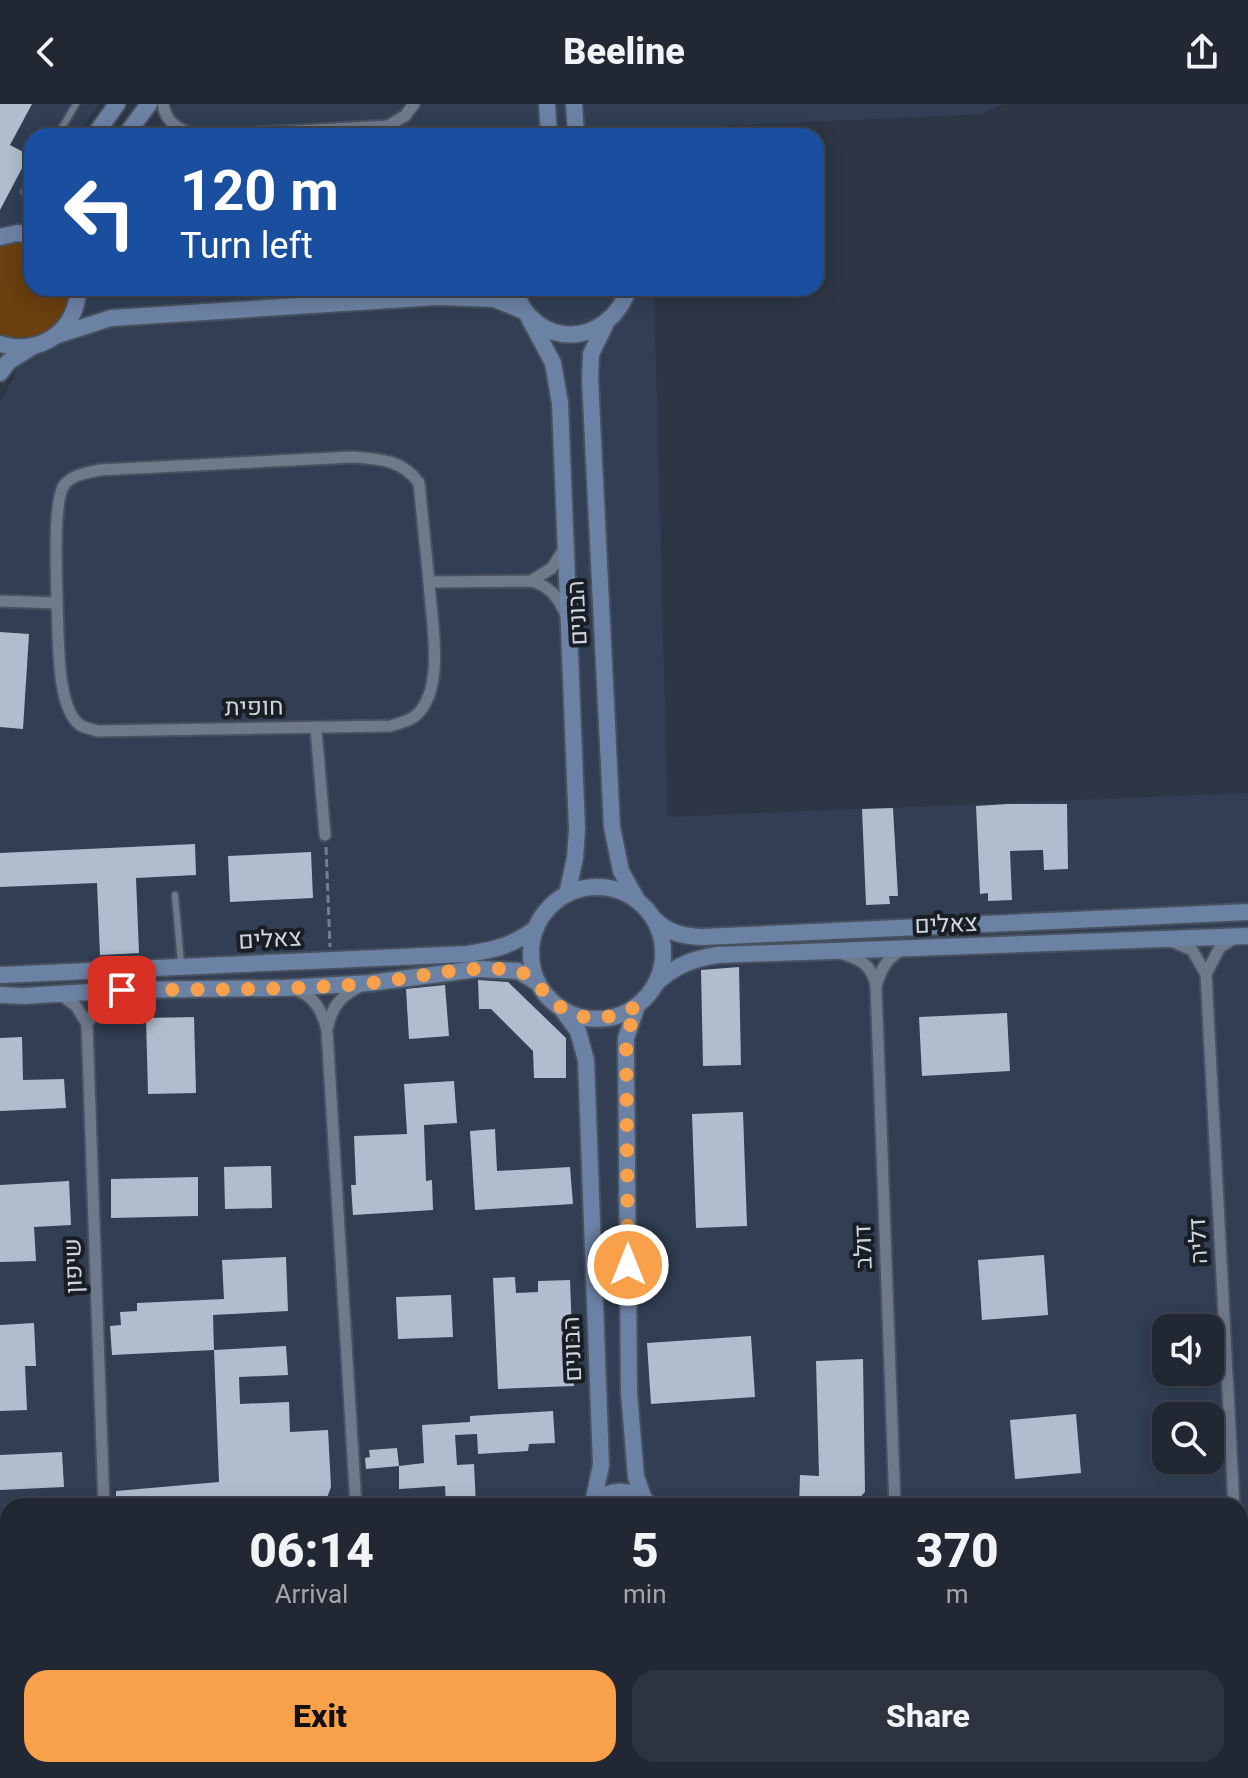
<!DOCTYPE html>
<meta charset="utf-8">
<style>
body{margin:0;font-family:Roboto,Heebo,sans-serif;background:#2d3440;color:#f1f3f6;height:100vh;display:flex;flex-direction:column;font-size:30px;white-space:nowrap}
*{box-sizing:border-box;margin:0}
p{font-size:26px;color:#a2a6ac}
.icon{flex:none;width:44px;height:44px;fill:none;stroke:currentColor;stroke-width:2;stroke-linecap:round;stroke-linejoin:round}
.map{position:relative;flex:1;overflow:hidden}
.drawer{position:absolute;left:0px;top:1394px;width:1248px;height:280px;display:flex;flex-direction:column;background:#212834;border-radius:24px 24px 0 0;box-shadow:0 4px 20px #0003,0 0 0 2px #3e444f}
.drawer>*{flex:none}
.guide{position:absolute;left:24px;top:24px;width:800px;height:168px;border-radius:24px;box-shadow:0 4px 20px #0003,0 0 0 2px #3e444f;background:#1a4fa0;color:#fff;overflow:hidden}
.fabs{position:absolute;left:1152px;top:1210px;display:grid;gap:16px}
.fabs a{display:grid;place-items:center;width:72px;height:72px;border-radius:16px;background:#212834;box-shadow:0 4px 20px #0003,0 0 0 2px #3e444f;font-size:40px}
.pin{position:absolute;display:grid;place-items:center;width:68px;height:68px;color:#fff;margin:-34px;border-radius:16px;box-shadow:0 4px 12px #0006}
.me{position:absolute;width:88px;margin:-44px;rotate:0deg;stroke-linejoin:round;filter:drop-shadow(0 0 6px #0008)}
.turn{display:flex;align-items:center;gap:28px;height:168px;padding:0 24px;font-size:36px}
.turn .icon{width:104px;height:104px;stroke-width:2.5}
.turn b{display:block;font-size:56px;line-height:68px}
.eta{display:flex;justify-content:space-evenly;align-items:center;height:136px;text-align:center}
.eta b{font-size:48px;font-weight:800;line-height:56px}
.cta{display:flex;gap:16px;margin-top:auto;padding:16px 24px}
.cta a{flex:1;height:92px;border-radius:24px;background:#f8a14a;color:#111;font-size:32px;font-weight:800;line-height:92px;text-align:center}
.cta a+a{background:#2d3440;color:#f1f3f6}
header{display:flex;justify-content:space-between;align-items:center;height:104px;padding:0 24px;background:#212834;font-size:36px;font-weight:800}
.map>svg:first-child{display:block}
</style>
<header><svg class="icon" aria-label="back" viewBox="0 0 24 24"><path d="M15 5l-7 7 7 7"/></svg>Beeline<svg class="icon" aria-label="share" viewBox="0 0 24 24"><path d="M12 15V3M7 8l5-5 5 5M5 13v7h14v-7"/></svg></header>
<div class="map">
<svg width="1248" height="1674" viewBox="0 0 1248 1674">
<rect width="100%" height="100%" fill="#2c3645"/>
<!-- built -->
<g fill="#313e53" fill-rule="evenodd">
<path d="M0,0H99L77,32H32V102L0,171Z"/>
<path d="M175,0H1004L982,10L650,25V32H150Z"/>
<path d="M57,184H654L668,713L1248,689V1417H1240V1402H8V1666H805L800,1674H0V300ZM1166,1224H1210V1268H1166ZM1166,1312H1210V1356H1166Z"/>
</g>
<!-- green -->
<path fill="#6b3f0e" d="M18,137L32,138V184H71C67,222 37,245 0,231V142Z"/>
<g fill="none" stroke-linecap="round" stroke-linejoin="round">
<!-- stream -->
<g stroke="#261504" stroke-width="4">
<path d="M1240,1650L1248,1649"/>
<path d="M836,1674L843,1666"/>
</g>
</g>
<!-- building -->
<g fill="#b1bdcf">
<path d="M0,0H32L10,41L29,51L0,106Z"/>
<path d="M0,528L29,530L23,625L0,623Z"/>
<path d="M1008,700H1067L1068,765L1044,766L1043,746L1010,747L1012,796L988,797V789L980,790L976,702Z"/>
<path d="M893,704L898,792H889L890,800L866,801L862,705Z"/>
<path d="M195,740L196,771L136,774L139,849L100,851L97,779L0,783V749Z"/>
<path d="M311,748L313,794L230,798L228,752Z"/>
<path d="M739,863L741,961L703,962L701,866Z"/>
<path d="M478,876L508,878L566,934V974H534L533,947L491,905H479Z"/>
<path d="M445,881L449,932L409,935L406,885Z"/>
<path d="M1007,909L1010,967L922,972L919,913Z"/>
<path d="M194,913L196,989L148,990L146,914Z"/>
<path d="M22,933L23,976L64,975L66,1004L0,1007V934Z"/>
<path d="M454,977L457,1019L424,1021L426,1077L432,1076L433,1106L353,1111L351,1081H356L354,1032L407,1030L404,980Z"/>
<path d="M743,1008L747,1122L696,1124L692,1010Z"/>
<path d="M495,1025L497,1067L570,1063L573,1100L475,1106L470,1027Z"/>
<path d="M271,1062L272,1104L225,1105L224,1063Z"/>
<path d="M198,1073V1112L111,1114V1075Z"/>
<path d="M69,1077L71,1121L34,1123L36,1157L0,1158V1081Z"/>
<path d="M1044,1151L1048,1211L982,1216L978,1156Z"/>
<path d="M286,1153L288,1207L213,1211L214,1246L112,1251L110,1222L121,1221L120,1208L137,1207V1199L224,1195L222,1156Z"/>
<path d="M515,1173L516,1189L538,1188V1177L570,1176L574,1282L498,1285L493,1174Z"/>
<path d="M451,1191L453,1233L398,1235L396,1193Z"/>
<path d="M34,1219L36,1262H25L27,1306L0,1307V1221Z"/>
<path d="M751,1232L755,1293L651,1300L647,1239Z"/>
<path d="M286,1242L288,1271L239,1273L240,1300L289,1298L290,1328L328,1326L331,1383L324,1402H116V1387L219,1378L214,1246Z"/>
<path d="M863,1255L865,1388L852,1402H799L800,1371L819,1372L816,1257Z"/>
<path d="M553,1307L555,1339L529,1340L528,1347L478,1350L477,1330L455,1331L457,1361L474,1360L476,1402H446L445,1382L399,1385V1362L424,1359L422,1321L470,1318V1312Z"/>
<path d="M1076,1310L1081,1369L1015,1375L1010,1316Z"/>
<path d="M397,1344L399,1362L366,1365L365,1354L370,1353L369,1346Z"/>
<path d="M62,1348L64,1383L0,1386V1351Z"/>
</g>
<g fill="none" stroke-linecap="round" stroke-linejoin="round">
<defs>
<g id="lane">
<path d="M57,32L76,0"/>
<path d="M24,88L32,74"/>
<path d="M175,791L181,859"/>
</g>
<g id="street">
<path d="M163,0C166,20 180,26 197,32"/>
<path d="M205,32L388,22L405,12L414,0"/>
<path d="M531,477L552,464L564,445"/>
<path d="M0,497L57,499C57,475 52,395 65,380C74,370 87,369 99,366L352,353C379,355 402,355 419,379L429,478"/>
<path d="M57,499C59,527 55,603 80,621C84,624 92,625 98,627L390,622C397,620 408,617 414,613C447,587 431,516 429,478L531,477C550,482 558,493 566,511"/>
<path d="M316,625L325,731"/>
<path d="M1171,837L1192,846L1206,870L1234,1402"/>
<path d="M842,850C861,855 873,862 876,883L895,1402"/>
<path d="M1206,870L1220,843L1235,834"/>
<path d="M876,882C881,866 886,854 902,846"/>
<path d="M295,886C314,891 323,908 327,927L356,1402"/>
<path d="M60,890L76,902L87,920L104,1402"/>
<path d="M87,920L105,891L114,888"/>
<path d="M328,922C332,902 342,891 361,882"/>
<path d="M0,1460H8"/>
<path d="M366,1666V1674"/>
<path d="M113,1674L114,1666"/>
</g>
<g id="secondary">
<path d="M547,0L549,32"/>
<path d="M574,0L576,32"/>
<path d="M94,32L117,0"/>
<path d="M125,32L149,0"/>
<path d="M0,133L17,129L32,130"/>
<path d="M514,184C533,247 608,245 629,184"/>
<path d="M528,212L553,259L560,299L577,725L575,754L567,790"/>
<path d="M606,219L591,250L590,275L612,723L621,767L637,796"/>
<path d="M58,231L111,214L437,193L494,195L524,207"/>
<path d="M0,240C40,253 78,226 78,184"/>
<path d="M0,269L8,258L32,243"/>
<circle cx="597" cy="849" r="66"/>
<path d="M654,815C669,829 681,832 702,833L1248,808"/>
<path d="M0,871L467,850C495,846 514,841 536,824"/>
<path d="M655,880C675,862 691,855 718,851L1248,832"/>
<path d="M0,891L24,892L122,886L285,884L370,879L478,865L518,867L538,879"/>
<path d="M637,902L626,934V950L629,1289L636,1373L644,1395"/>
<path d="M561,904L578,927L586,956L601,1361L593,1399"/>
<path d="M593,1400C609,1384 630,1384 647,1398"/>
<path d="M565,1674L567,1666"/>
<path d="M593,1674L595,1666"/>
</g>
</defs>
<!-- lane casing -->
<use href="#lane" stroke="#48515d" stroke-width="10"/>
<!-- street casing -->
<use href="#street" stroke="#48515d" stroke-width="15"/>
<!-- secondary casing -->
<use href="#secondary" stroke="#48515d" stroke-width="20"/>
<!-- path -->
<path stroke="#767e8b" stroke-width="3" stroke-dasharray="8 4" stroke-linecap="butt" d="M326,743L330,843"/>
<!-- lane -->
<use href="#lane" stroke="#6e798a" stroke-width="6"/>
<!-- street -->
<use href="#street" stroke="#6e798a" stroke-width="11"/>
<!-- secondary -->
<use href="#secondary" stroke="#6c82a5" stroke-width="16"/>
</g>
<g fill="none" stroke-linecap="round" stroke-linejoin="round">
<!-- route -->
<path stroke="#f8a14a" stroke-width="14" stroke-dasharray="0 25.2" d="M122,886C205,885 289,887 371,879C415,874 461,862 505,865C532,866 535,881 553,897C578,920 609,917 637,902L626,934L628,1161"/>
</g>
<g text-anchor="middle" dominant-baseline="central" stroke-width="8" stroke-linejoin="round" paint-order="stroke">
<!-- street labels -->
<g font-size="24" fill="#cfd5df" stroke="#191d24">
<text transform="translate(577 509) rotate(-93)">הבונים</text>
<text transform="translate(254 603) rotate(-1)">חופית</text>
<text transform="translate(946 820) rotate(-2)">צאלים</text>
<text transform="translate(270 835) rotate(-3)">צאלים</text>
<text transform="translate(1198 1137) rotate(-93)">דליה</text>
<text transform="translate(863 1143) rotate(-92)">דולב</text>
<text transform="translate(73 1162) rotate(-92)">שיפון</text>
<text transform="translate(572 1245) rotate(-92)">הבונים</text>
</g>
</g>
</svg>
<div class="fabs">
<a><svg class="icon" aria-label="sound" viewBox="0 0 24 24"><path d="M4 9h4l5-4v14l-5-4H4zM17 9q2 3 0 6"/></svg></a>
<a><svg class="icon" aria-label="search" viewBox="0 0 24 24"><circle cx="10" cy="10" r="6"/><path d="M15 15l6 6"/></svg></a>
</div>
<div class="pin" style="left:122px;top:886px;background:#d93025"><svg class="icon" aria-label="arrive" viewBox="0 0 24 24"><path d="M6 21V4h12l-3 4 3 4H6"/></svg></div>
<svg class="me" style="left:628px;top:1161px" viewBox="-20 -20 40 40"><circle r="17" fill="#f8a14a" stroke="#fff" stroke-width="3"/><path d="M0-11L8 9 0 5-8 9z" fill="#fff"/></svg>
<div class="guide">
<div class="turn"><svg class="icon" aria-label="left" viewBox="0 0 24 24"><path d="M17 20v-9H6M10 6l-5 5 5 5"/></svg><div><b>120 m</b>Turn left</div></div>
</div>
<section class="drawer">
<div class="eta">
<div><b>06:14</b><p>Arrival</p></div>
<div><b>5</b><p>min</p></div>
<div><b>370</b><p>m</p></div>
</div>
<div class="cta"><a>Exit</a><a>Share</a></div>
</section>
</div>
